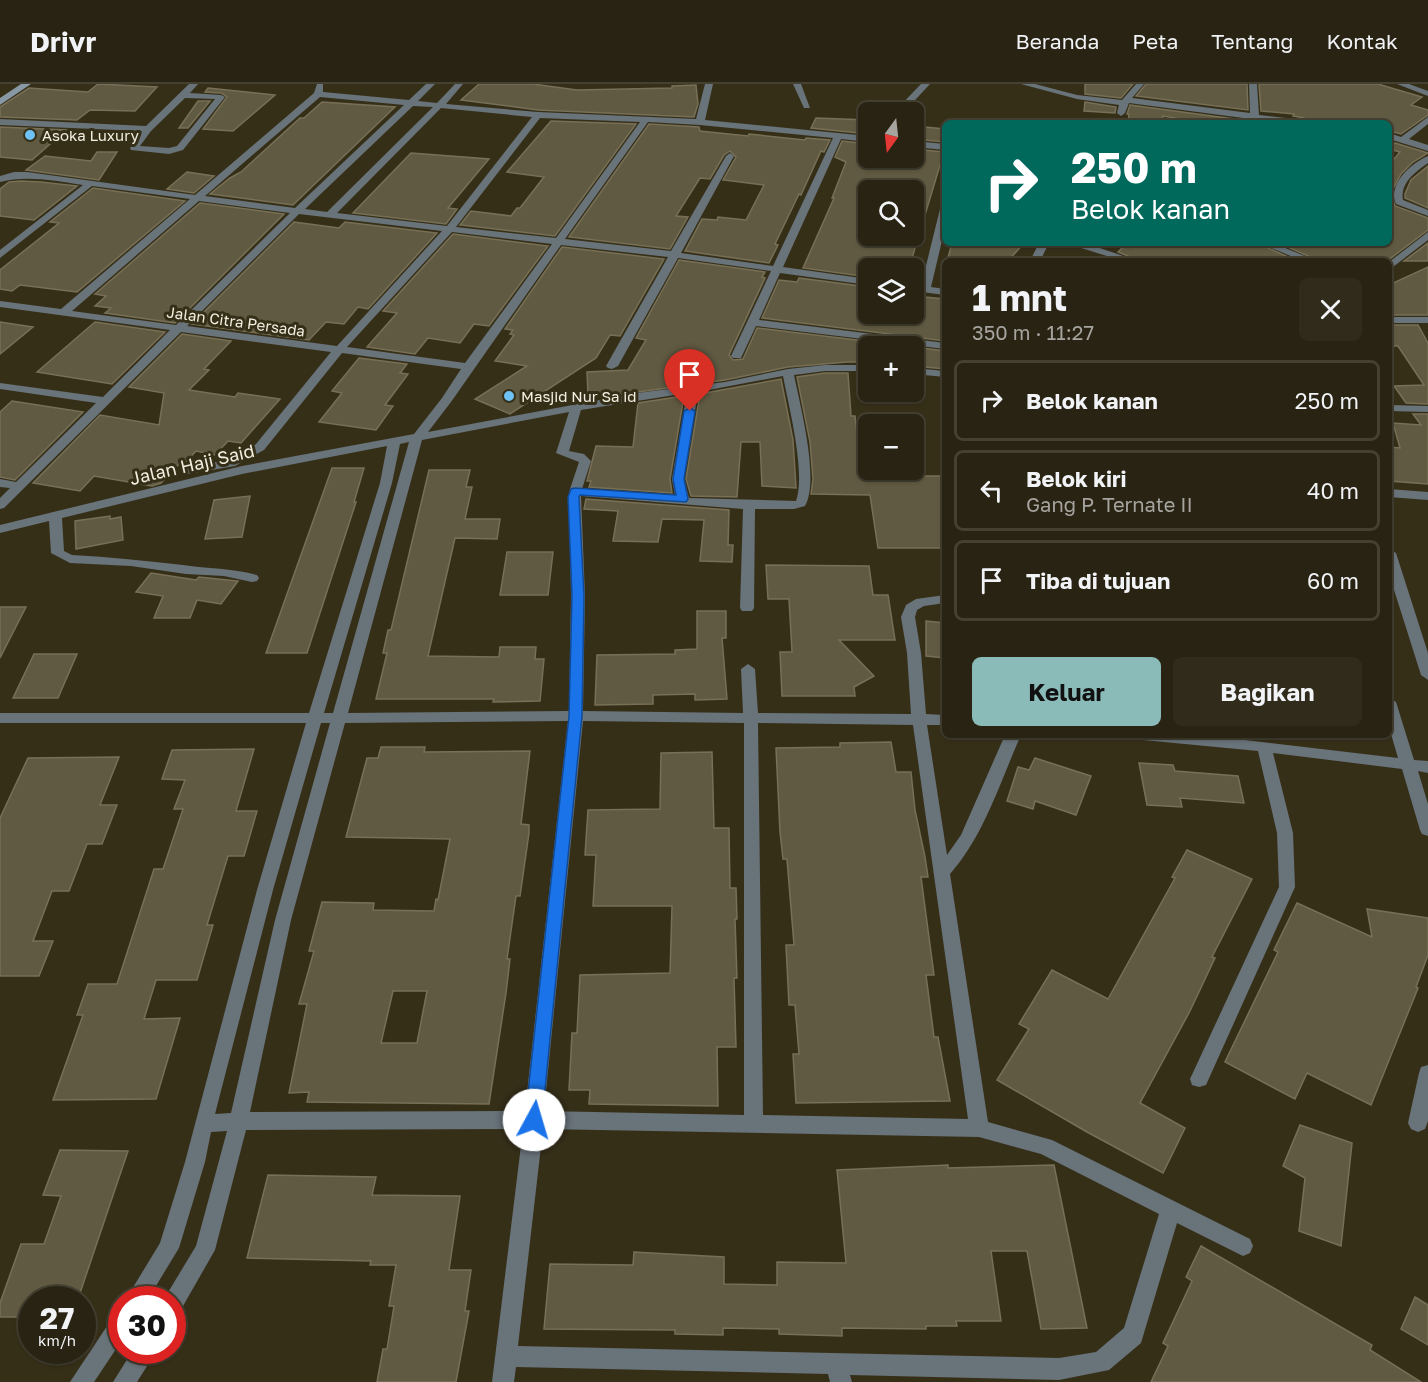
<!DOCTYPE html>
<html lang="id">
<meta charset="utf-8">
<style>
body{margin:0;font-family:"Golos Text",sans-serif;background:#302b1b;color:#f1f3f6;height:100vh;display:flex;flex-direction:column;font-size:22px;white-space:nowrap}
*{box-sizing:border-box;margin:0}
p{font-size:20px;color:#a5a49f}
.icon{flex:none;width:33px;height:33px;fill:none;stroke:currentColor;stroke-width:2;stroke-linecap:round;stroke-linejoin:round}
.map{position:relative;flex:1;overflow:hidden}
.panel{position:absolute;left:942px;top:174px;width:450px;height:480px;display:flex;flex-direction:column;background:#282312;border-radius:9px;box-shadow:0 2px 4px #0004,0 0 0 2px #444032}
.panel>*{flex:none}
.banner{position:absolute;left:942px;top:36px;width:450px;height:126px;border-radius:9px;box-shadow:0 2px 4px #0004,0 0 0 2px #444032;background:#00695c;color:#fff;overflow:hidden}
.needle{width:39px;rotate:195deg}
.tools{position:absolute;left:858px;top:18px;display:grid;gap:12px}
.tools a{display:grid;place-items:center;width:66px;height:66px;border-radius:9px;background:#282312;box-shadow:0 2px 4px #0004,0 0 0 2px #444032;font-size:30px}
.speed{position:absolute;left:18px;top:1202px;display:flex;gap:12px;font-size:30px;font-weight:700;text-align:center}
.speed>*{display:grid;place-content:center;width:78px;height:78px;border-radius:50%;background:#282312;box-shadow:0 2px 4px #0004,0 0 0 2px #444032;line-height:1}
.speed small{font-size:15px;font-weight:400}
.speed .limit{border:9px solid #d22;background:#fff;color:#111}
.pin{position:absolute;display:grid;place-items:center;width:51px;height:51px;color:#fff;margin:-62px -26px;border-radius:50% 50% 50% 0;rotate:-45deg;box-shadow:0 0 6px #0007}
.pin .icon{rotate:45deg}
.me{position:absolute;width:66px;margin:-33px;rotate:6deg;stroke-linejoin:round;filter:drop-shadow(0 0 4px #0008)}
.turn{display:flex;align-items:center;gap:21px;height:126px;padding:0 30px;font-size:27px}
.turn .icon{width:78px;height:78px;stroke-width:2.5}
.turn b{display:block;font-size:42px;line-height:51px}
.round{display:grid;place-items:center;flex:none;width:63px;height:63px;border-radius:9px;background:#302b1b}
.head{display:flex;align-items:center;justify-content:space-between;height:102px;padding:0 30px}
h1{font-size:36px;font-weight:700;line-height:45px}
.cta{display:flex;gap:12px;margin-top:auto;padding:12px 30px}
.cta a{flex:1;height:69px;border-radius:9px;background:#8bbbb9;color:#111;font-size:24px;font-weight:700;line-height:69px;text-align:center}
.cta a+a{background:#302b1b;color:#f1f3f6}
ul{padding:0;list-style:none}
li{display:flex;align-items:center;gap:18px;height:81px;margin:0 12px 9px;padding:0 18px;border:3px solid #444032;border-radius:9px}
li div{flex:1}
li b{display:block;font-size:22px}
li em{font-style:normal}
header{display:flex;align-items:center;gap:36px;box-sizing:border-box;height:84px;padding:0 30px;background:#282312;border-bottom:2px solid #444032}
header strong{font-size:28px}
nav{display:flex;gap:33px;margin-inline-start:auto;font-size:21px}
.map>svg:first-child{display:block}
</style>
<header>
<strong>Drivr</strong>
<nav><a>Beranda</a><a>Peta</a><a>Tentang</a><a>Kontak</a></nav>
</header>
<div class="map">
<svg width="1428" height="1298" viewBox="0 0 1428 1298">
<rect width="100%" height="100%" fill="#362f18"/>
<!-- building -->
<g fill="#615a42" stroke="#777057" stroke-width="1.5" fill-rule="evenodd">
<path d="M98,0L157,3L135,27L90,26L77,36L0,33V23L29,4L88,8Z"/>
<path d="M479,0H533L577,6L672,4V2L696,1L698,20L694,33L538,26L461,16Z"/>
<path d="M1085,0H1133L1121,14L1085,10Z"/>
<path d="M1146,0H1247L1248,26L1136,12Z"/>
<path d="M1259,0H1378L1422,13L1411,21L1428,26V31L1401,50L1389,47V39H1310L1304,34L1293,32L1294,30L1261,27Z"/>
<path d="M208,4L275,11L233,47L203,45L227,13L221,9L205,8Z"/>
<path d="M198,17H210L188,44H179Z"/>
<path d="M322,18L395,23L293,121L210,110L230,94L241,88L300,34H304Z"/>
<path d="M1085,18L1116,23L1115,29L1084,27Z"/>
<path d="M1130,21L1249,37V39H1204L1163,32L1162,39H1128L1129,30H1127Z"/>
<path d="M816,34L868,36V50L811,44Z"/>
<path d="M551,37L636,40L555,152L460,141L471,127L511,132L517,124H520L544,93L507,88Z"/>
<path d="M649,40L699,43L700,47L748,52L749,50L805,56L806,54L830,56L824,68L821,67L801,111L799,110L775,160L778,161L769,179L685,167L702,135L717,136L718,133L746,136L764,101L723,96L736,73L730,67L724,71L710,95L700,94L676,132L688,133L670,165L569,153Z"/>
<path d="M914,42L945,45V58L914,55Z"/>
<path d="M0,43L66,46L32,76L0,73Z"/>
<path d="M842,57L868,60V81L902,84L906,74H914V65L944,68L909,184H868V193L803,184L834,114H832L846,78L835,73ZM868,106H914V152H868Z"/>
<path d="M1395,59L1428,69L1413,78L1401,90L1393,105L1392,113L1395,122L1428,134V146L1387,177H1319L1279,159H1389V81L1400,68L1389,65Z"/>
<path d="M97,68H117L99,96L26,86L45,72L91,77Z"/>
<path d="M411,69L489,75L448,124L457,125L446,140L353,129Z"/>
<path d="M1428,82V124L1405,114V110L1411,96Z"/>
<path d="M187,88L214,92L194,109L167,105Z"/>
<path d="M21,97L41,98L77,102L34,136L0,132V105L9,98Z"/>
<path d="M93,104L185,117L77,208L20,201L12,207L0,205V186L59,139L50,138Z"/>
<path d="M200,119L284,130L175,239L105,229L111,224L95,222L106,212L95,210Z"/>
<path d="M294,138L339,144L345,138L437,149L368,225L358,223L344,240L326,238L309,256L192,240Z"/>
<path d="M453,150L548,162L489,242L474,240L460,259L428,254L415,270L367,263L397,229L383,227Z"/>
<path d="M952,159H1024L1008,177H947Z"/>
<path d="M1127,159H1257L1297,177H1140L1118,168Z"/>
<path d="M1428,159V177H1404Z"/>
<path d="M562,163L664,175L620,252L610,251L596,274L510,330L475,315L527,282L495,277L514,251L510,250L513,246L505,245Z"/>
<path d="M679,176L765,188L762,193L765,194L729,271L733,276L743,275L757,244L906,262H868V278H847L788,283L725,296L609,312L588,311L587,288L628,286L646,256L636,254Z"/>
<path d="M1428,183V231H1389V201Z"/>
<path d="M799,194L868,203V230H914V212L945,215V257L762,234L779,196L797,198Z"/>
<path d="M0,238L33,243L0,270Z"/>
<path d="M95,238L165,248L112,300L37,288Z"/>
<path d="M1389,241H1418L1428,259V320L1406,319L1394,302L1424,301L1398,262H1389Z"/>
<path d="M182,250L231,257L204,285L209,286L189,306L235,313L238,309L280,315L241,359L228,357L215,371L196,367L183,381H178L161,399L152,402L94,392L80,407L33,399L100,331L159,341L164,309L129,303Z"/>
<path d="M914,263L945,267V285L914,282Z"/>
<path d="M359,274L407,280L400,289L408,290L385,321L393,322L376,346L319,338L342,309L332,307Z"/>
<path d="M825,289H848L851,332H855L860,378H863L864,392H945V464H878L870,411L811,410L813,395L810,358L797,293Z"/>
<path d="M781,295L793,356L796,404L762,402L760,358H741L737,413L691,412L686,395L700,310Z"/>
<path d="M684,312L670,395L672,409L589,403L591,397H587L596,362L633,363L638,319Z"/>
<path d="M12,317L83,328L15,396L0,393V328Z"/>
<path d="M1413,330H1428V400L1389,397V363L1400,364L1393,339L1421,341Z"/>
<path d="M332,384H364L354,418H356L307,569H266Z"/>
<path d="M429,386H470L466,403H472L465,435H500L497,455L455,454L428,572L499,573L500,563H536L535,575H544L540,617L493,618L494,615H376L387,569H383L388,546H391Z"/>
<path d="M250,412L242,453L205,455L214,416Z"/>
<path d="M586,415L729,426L728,461H733L732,478L700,477L704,436L662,435L658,458L613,457L618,427L584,425Z"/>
<path d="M110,432V435L121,433L123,456L76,465L75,437Z"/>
<path d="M507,468H553L548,511H500Z"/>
<path d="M766,481L869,482L873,511H888L895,556H839L874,592L854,603L855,612H782L780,568H792L789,515H768Z"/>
<path d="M151,489L196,496L199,493L238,497L221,520L197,516L190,534H154L163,512L136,508Z"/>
<path d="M0,523H26L0,574Z"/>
<path d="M697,527H726V554H722L727,615L695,616V610L653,611V620L595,621L597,571L675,570V566L697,565Z"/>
<path d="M926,537L945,539V574L926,572Z"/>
<path d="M34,570H77L58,614H13Z"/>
<path d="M891,658L896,688H911L915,726L925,773L928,793H921L934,891H926L934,953H938L950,1017L796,1019L793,970H799L795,921H789L786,861H794L787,775H783L780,748L776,664L840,663V659Z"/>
<path d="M381,663H425L424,668L530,667L521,740L529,741V749L520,812H516L507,875H510L506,909L489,1020L307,1018L309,1008L289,1009L307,920H299L314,867H309L322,818L374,819L373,826L434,827L436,815L438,816L450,755L346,753L367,674H378ZM393,907H427L417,959H381Z"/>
<path d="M254,665L236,727H257L244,772H228L207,841H213L197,896H156L144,935L180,934L156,1015L53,1016L83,931H77L88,900H117L154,785H163L183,725H174L185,696L162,695L172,666Z"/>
<path d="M712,668L714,744H729L730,804H736L737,835H735L737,894H734L736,963H717L718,1022L589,1020L590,1006H569L572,949H577L580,891L670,889L672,822H593L596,771H585L588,726L660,725L661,669Z"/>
<path d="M119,673L100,721H117L102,760H87L69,807H52L33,857H53L39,892H0V734L28,674Z"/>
<path d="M1035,674L1091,692L1076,731L1035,717L1033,725L1007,717L1018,683L1029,686Z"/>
<path d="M1139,679L1173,681L1175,687L1238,692L1244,719L1180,714L1182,723L1147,721Z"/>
<path d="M1187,766L1252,795L1212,873L1215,874L1190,927L1140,1019L1185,1044L1163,1089L1087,1048L997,996L1029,945L1019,940L1052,886L1108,915L1175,794L1172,793Z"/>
<path d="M1297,819L1372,853L1367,825L1428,834V871L1416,903L1418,904L1371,1021L1307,989L1295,1015L1225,978L1278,868L1274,866Z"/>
<path d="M1300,1041L1352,1059L1341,1162L1299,1147L1305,1094L1283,1082Z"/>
<path d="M60,1066L128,1067L78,1215H32V1233H0V1219L21,1160H44L61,1112L43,1111Z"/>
<path d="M948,1081V1084L1054,1081L1087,1244L1041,1245L1027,1167H991L1001,1237H956L957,1242H926V1245L842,1244V1252L779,1250V1245L723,1244V1251L675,1250V1246L544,1245L550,1180L633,1181L634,1168L724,1173V1200L777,1201V1178L846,1179L837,1086Z"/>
<path d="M268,1091L376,1093L372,1111L460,1112L449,1186H471L465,1227H469L456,1298H377L383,1265H387L394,1222H389L396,1181H370L371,1177L247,1174Z"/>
<path d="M1201,1162L1372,1261L1370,1266L1421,1298H1151L1168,1262L1163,1259L1192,1197L1186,1193Z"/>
<path d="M1415,1213L1428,1221V1261L1401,1245Z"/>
</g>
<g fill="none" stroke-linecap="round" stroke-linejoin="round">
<!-- street -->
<g fill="#69737a" fill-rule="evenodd">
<path d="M189,0H198L190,9L221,11L225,13L183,66L169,70L131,66L130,64L142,47L0,41V35L146,42ZM185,14L215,15L177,62L169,64L140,62L151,47Z"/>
<path d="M317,0H323V8L409,16L426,0H435L418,17L437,19L455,0H463L446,20L538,28L696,35L705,0H713L705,36L868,52V58L841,55L783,183L868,195V201L780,189L759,236L945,259V265L756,242L741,274H733L731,272L771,187L678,174L618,282L612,285L608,284L606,282L668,173L561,161L451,318L428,348L637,309L725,298L788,285L825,281H868V287H825L794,291C800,321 820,396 805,422L794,425H755L754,524L752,527H742L740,524L743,425L581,412L585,512L583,627L743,629L741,585L748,580L755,585L758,629L911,630L907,569L901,533L906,521L916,515L945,511V519L924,522L917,526L915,533L921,569L926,630L945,631V641H927L947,771L961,751L1005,651H1021C1000,698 984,752 950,790L988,1038L1052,1056L1250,1155L1253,1162L1250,1169L1243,1172L1177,1139L1141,1259L1109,1286L1059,1296L850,1291L852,1298H830L828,1290L516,1283L514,1298H492L523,1045L246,1046L215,1166L179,1229L172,1232V1215H164L196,1162L227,1047L211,1048L205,1078L179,1164L148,1215H126L160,1159L185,1078L257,806L306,639H0V629H309L380,399L387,362L242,390L62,434L64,467L72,471C110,473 146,477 183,481C208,485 232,484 257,491L259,494L257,497L252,498L224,492L186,490L131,482L70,479L51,469L49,437L0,449V441L242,382L414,350L442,314L461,285L342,269L264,366L235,382L188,390L184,389V383L228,376L256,360L331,268L181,248L4,424L0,425V414L10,404L0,403V395L16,398L96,319L0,305V299L103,313L170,246L0,223V217L61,225L190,115L92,102L0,174V166L83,101C55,97 27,91 0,98V92L14,88H27L195,111L314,9ZM320,13L404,21L295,124L205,112ZM413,22L433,23L327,128L305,125ZM441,24L532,33L447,142L337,129ZM540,34L640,38L556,154L456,143ZM648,38L700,41L833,54L773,182L681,169L734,72L730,69L726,72L671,167L565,155ZM199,117L290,129L176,241L72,227ZM299,130L442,147L337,262L187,242ZM452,148L552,160L465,279L347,263ZM783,292C789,323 806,389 796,417L689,414L684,395L698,308ZM687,309L672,395L675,411L582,405L591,377L584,370L569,367L581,326ZM569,328L556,369L579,378L569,408L571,512L569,627L348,629L422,356ZM409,358L333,629H324L392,399L400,360ZM568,637L525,1027L250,1028L291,836L345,639ZM583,637L744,639V1031L544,1027ZM321,639H330L275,836L231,1029L215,1030L273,806ZM758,639L913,641L968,1035L763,1031ZM543,1045L979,1053L1041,1070L1159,1130L1124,1244L1096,1268L1059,1274L518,1262Z"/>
<path d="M793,0H801L810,24H804Z"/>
<path d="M921,0H930L904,28H898V24Z"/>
<path d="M1021,0H1035L1077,11L1122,16L1136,0H1144L1132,14L1250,29L1249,0H1257L1259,31L1304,36L1308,39L1259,36V39H1251V35L1129,19L1125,29L1121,32L1117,29L1119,21L1077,15Z"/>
<path d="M1397,0H1409L1428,7V12Z"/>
<path d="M1428,33V40L1409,55L1428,61V67L1389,55V49L1401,53Z"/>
<path d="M914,57L945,60V66L914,63Z"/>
<path d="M1428,72V79C1415,88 1400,99 1403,116L1428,126V132L1396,120C1387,101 1411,79 1428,72Z"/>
<path d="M945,122V144L931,203L945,205V211L914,207V201L921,202L940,125Z"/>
<path d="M1428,148V156L1389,186V178Z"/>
<path d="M1039,159H1049L1040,177H1030Z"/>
<path d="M1077,159H1085L1138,177H1123L1078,163Z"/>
<path d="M1259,159H1273L1317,177H1303Z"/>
<rect x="1389" y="233" width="39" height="6"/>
<path d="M914,284L945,287V293L914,290Z"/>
<path d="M1389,321L1428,322V328L1389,327Z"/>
<path d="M1389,405L1428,408V416L1389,413Z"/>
<path d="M1389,465L1396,469L1428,569V596L1421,591L1389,490Z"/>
<path d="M1389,613L1396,618L1414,676L1428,677V689L1418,687L1428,720V752L1422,750L1420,746L1402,685L1273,669L1293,749L1295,803L1206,1001L1199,1003L1192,1001L1190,995L1279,803L1277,749L1258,667L1143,656L1138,655L1135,651H1203L1398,674L1389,643Z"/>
<path d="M1428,981V1037L1425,1045L1418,1048L1411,1045L1408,1039L1419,989L1421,983Z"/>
<path d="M122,1227V1256L94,1298H70L115,1230Z"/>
<path d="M133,1266H157L137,1298H113Z"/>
</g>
<!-- secondary -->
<path fill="#8899a5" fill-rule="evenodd" d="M21,0H31L0,21V14Z"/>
</g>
<!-- route -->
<path fill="#1a73e8" stroke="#114b97" stroke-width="1.5" d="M690,324L695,327L684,395L688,415L686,418L580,411L579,413L584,512L582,632L542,1036L540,1042L534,1044L528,1042L525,1036L569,632L572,512L568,413L571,405L575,404L676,411L673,395L684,327Z"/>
<!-- markers -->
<g fill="#6fc2f4" stroke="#362f18" stroke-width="2">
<circle cx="30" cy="51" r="6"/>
<circle cx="509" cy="312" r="6"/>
</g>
<g text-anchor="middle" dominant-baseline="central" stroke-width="6" stroke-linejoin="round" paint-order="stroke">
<!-- far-poi labels -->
<g font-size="15" fill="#f2eee0" stroke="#362f18" text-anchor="start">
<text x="42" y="51">Asoka Luxury</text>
<text x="521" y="312">Masjid Nur Sa id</text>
</g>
<!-- far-street labels -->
<g font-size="15" fill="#f2eee0" stroke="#362f18">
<text transform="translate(236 237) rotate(8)">Jalan Citra Persada</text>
</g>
<!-- street labels -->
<g font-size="18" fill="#f2eee0" stroke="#362f18">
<text transform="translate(192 380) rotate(-13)">Jalan Haji Said</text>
</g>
</g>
</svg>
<div class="tools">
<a><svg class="needle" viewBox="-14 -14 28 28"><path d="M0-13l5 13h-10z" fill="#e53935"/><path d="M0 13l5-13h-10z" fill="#a5a49f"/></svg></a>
<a><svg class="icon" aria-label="search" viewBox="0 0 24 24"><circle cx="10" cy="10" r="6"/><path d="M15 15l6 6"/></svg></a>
<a><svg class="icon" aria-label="layers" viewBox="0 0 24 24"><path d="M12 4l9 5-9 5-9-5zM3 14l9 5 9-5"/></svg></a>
<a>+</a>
<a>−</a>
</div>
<div class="speed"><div>27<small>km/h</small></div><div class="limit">30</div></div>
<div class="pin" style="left:690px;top:327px;background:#d93025"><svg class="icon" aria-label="arrive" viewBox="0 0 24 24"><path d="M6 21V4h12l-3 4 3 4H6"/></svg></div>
<svg class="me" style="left:534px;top:1036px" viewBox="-20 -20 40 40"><circle r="19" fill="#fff"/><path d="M0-13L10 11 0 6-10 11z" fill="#1a73e8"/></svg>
<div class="banner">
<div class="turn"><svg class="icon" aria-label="right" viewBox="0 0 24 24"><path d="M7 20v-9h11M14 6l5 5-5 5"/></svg><div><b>250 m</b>Belok kanan</div></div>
</div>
<section class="panel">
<div class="head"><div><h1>1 mnt</h1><p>350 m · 11:27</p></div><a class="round"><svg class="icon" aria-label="close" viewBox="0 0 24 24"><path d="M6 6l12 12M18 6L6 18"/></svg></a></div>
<ul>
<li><svg class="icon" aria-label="right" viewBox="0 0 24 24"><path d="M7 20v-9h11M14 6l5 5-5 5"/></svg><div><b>Belok kanan</b></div><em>250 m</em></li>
<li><svg class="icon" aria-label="left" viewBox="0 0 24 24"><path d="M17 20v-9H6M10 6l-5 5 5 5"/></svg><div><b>Belok kiri</b><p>Gang P. Ternate II</p></div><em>40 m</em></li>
<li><svg class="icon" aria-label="arrive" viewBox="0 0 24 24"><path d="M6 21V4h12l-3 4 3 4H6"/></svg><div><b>Tiba di tujuan</b></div><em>60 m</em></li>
</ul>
<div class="cta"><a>Keluar</a><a>Bagikan</a></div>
</section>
</div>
